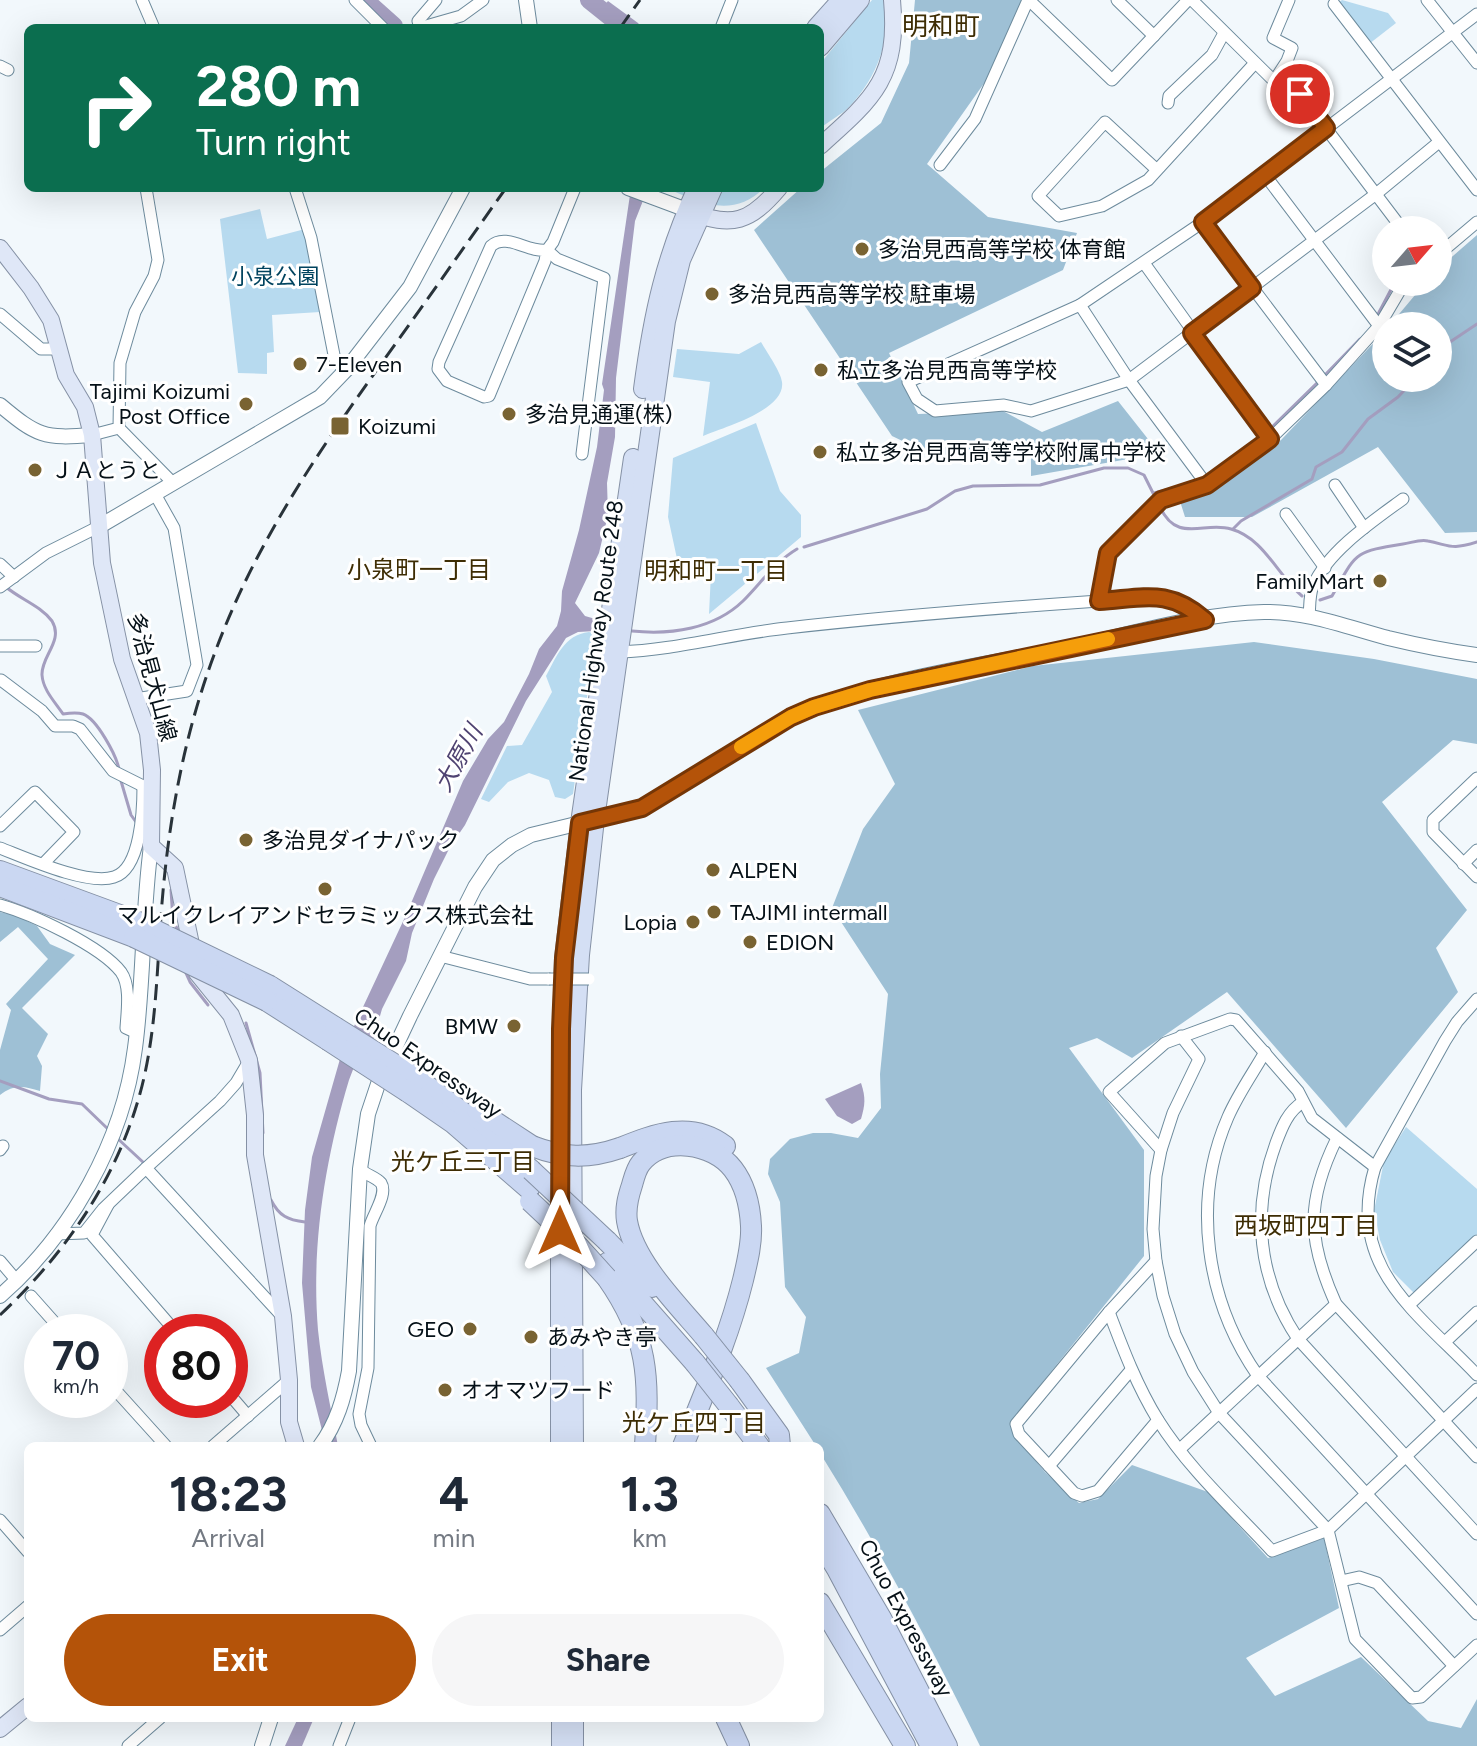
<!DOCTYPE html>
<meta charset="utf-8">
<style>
body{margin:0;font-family:Figtree,"Noto Sans JP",sans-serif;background:#f6f6f7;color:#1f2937;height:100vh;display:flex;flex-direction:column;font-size:30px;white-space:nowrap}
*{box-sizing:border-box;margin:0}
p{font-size:26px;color:#747a83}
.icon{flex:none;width:44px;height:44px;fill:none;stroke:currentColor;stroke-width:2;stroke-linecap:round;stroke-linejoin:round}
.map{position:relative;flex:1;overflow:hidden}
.panel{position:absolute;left:24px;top:1442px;width:800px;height:280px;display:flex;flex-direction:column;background:#fff;border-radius:12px;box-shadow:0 8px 32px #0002}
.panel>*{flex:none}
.banner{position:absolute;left:24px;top:24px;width:800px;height:168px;border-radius:12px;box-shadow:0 8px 32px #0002;background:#0b6e4f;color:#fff;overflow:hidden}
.needle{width:52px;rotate:62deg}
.buttons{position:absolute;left:1372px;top:216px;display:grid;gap:16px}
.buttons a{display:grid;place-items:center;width:80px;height:80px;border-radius:50%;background:#fff;box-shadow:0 8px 32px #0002;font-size:40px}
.speed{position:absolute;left:24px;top:1314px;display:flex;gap:16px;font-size:40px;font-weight:700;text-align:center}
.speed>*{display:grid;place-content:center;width:104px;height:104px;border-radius:50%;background:#fff;box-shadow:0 8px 32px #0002;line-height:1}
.speed small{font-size:20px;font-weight:400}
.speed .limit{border:12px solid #d22;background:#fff;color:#111}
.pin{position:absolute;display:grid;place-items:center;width:68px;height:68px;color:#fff;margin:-34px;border:4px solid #fff;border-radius:50%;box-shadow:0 2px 8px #0007}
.me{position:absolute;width:88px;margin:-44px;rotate:0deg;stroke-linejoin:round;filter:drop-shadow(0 0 6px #0008)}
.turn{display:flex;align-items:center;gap:28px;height:168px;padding:0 40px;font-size:36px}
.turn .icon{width:104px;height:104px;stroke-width:2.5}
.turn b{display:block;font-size:56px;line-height:68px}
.eta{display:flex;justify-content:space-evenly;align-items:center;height:136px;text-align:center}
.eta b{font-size:48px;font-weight:700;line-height:56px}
.button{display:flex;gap:16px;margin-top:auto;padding:16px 40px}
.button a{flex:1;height:92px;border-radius:48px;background:#b45309;color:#fff;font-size:32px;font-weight:700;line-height:92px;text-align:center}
.button a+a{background:#f6f6f7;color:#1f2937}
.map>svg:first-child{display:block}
</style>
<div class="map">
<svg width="1477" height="1746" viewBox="0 0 1477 1746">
<rect width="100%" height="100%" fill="#f2f8fc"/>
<!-- green -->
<g fill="#b7daef">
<path d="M872,0H884C892,39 877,77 850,106C842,115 829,120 820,129V64Z"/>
<path d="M1342,0L1388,13L1396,23L1369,44L1338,3Z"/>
<path d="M667,188H764C734,218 700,204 667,188Z"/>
<path d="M260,209L267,239L305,229L320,312L272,315L274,352L267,353V374L238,373L220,219Z"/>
<path d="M761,342C766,351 781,372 782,382C786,410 724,427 703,436L710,382L673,377L677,349L739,354Z"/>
<path d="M756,423L780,491L801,515V537L709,614L711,573L679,568L668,517L673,458Z"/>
<path d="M589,632L596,634L573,794L565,799L555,797L549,780L529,773L508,782L489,802L481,799L507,746L522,745L552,692L546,676C557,656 564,635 589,632Z"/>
<path d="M1406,1127L1477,1189V1234L1414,1293L1393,1272L1380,1240L1374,1211L1384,1161Z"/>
</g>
<!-- forest -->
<g fill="#9ec0d5">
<path d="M915,0H1024L992,72L927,164L988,217L1077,233L1063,270L889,353L918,414L1003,411L1042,432L1118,401L1148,439L1140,457L1031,476V452L934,456L892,436L754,230L801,188H820V172L881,123L909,63Z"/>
<path d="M1477,235V532L1445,533L1378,447L1252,517H1185L1179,498L1215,488L1281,440L1386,330V378H1438V326H1389L1426,282H1438V269Z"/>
<path d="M1254,642L1374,659L1477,679V744L1453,740L1382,802L1467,910L1436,948L1458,992L1346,1128L1227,992L1132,1058L1097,1038L1069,1048L1144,1150V1256L1013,1419L1016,1437L1045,1472L1079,1503L1098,1499L1132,1465L1208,1492L1268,1558L1324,1538L1339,1608L1246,1658L1275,1696L1361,1657L1428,1721L1461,1728L1477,1699V1746H980C931,1646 879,1548 820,1453V1446H816L766,1368L799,1353L806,1317L785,1287L780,1202L768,1174L770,1159L790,1139L813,1133H831L858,1138L881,1108L880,1074L888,994L832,908L863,829L895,784L858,710L1033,666Z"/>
<path d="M0,912L17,916L37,926L50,944L75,955L22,1008L48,1034L37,1056L42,1066L40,1091C24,1086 14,1084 0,1095V1106V1050L11,1010L6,1004L48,959L18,927L0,942Z"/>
</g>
<!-- water -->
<g fill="#a49ebf">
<path d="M608,1L638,23L642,28H616L598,13Z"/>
<path d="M631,188H648L635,221L625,304L616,378L615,437L607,483L608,515L599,553L575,603L585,616L599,620L596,631L578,632L566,638L526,701L465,825L450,847L434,879L412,933L406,961L382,1009L370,1051L354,1067L349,1080C325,1160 311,1246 318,1330C322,1369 331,1408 338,1446H326L311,1387L302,1283L305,1210L312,1157L342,1052L406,915L463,781L488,739L504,722L529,674L539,649L557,626L561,611L562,591L579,530L597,447L604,390L602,384Z"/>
<path d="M861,1083C866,1098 865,1105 861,1119L852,1124L837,1116L825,1099Z"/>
<path d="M298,1718H314L302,1746H285Z"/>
</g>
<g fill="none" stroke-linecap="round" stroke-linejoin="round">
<!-- stream -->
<g stroke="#a49ebf" stroke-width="3">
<path d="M1376,318L1395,282"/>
<path d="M1438,350L1477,324"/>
<path d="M1323,377L1360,339"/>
<path d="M1269,430L1318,382"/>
<path d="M1232,460L1263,435"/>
<path d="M1154,493L1197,482"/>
<path d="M1160,507C1177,544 1204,521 1231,529C1264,538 1278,576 1302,596"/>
<path d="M1233,529L1241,521L1312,479L1316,467L1342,452L1368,419L1398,397L1416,378"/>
<path d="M804,547L927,509L955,491L973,486L1040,485L1104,468H1128L1144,475L1156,499"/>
<path d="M6,587C20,599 41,606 52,621C64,641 41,656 42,675C43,690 55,702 63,714C69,713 77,712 83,714C97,719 116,755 119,769"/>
<path d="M1320,600L1332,596C1357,552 1353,552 1403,544C1411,543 1420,539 1428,541C1452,546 1451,550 1477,542"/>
<path d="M632,631C671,635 714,629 743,601C761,583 775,562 797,549"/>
<path d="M121,781L131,815L136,822"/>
<path d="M171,890L173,921L179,932"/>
<path d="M185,971L190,982L208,1005"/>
<path d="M246,1023L260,1073L263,1133"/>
<path d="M0,1081L49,1099L82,1104L109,1130"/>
<path d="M117,1138L144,1163"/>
<path d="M271,1200C279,1216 288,1220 305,1222"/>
</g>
<!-- river -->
<g stroke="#a49ebf" stroke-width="18">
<path d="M365,0L394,26"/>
<path d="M589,0L624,28"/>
</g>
<defs>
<g id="minor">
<path d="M142,0L154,28"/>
<path d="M355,0L383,28"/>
<path d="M1029,0L1112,80L1188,0"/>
<path d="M1117,0L1154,36"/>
<path d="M1192,0L1274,81L1283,88L1300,94L1403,230"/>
<path d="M1427,0L1477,63"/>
<path d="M1334,4L1477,190"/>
<path d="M419,28L461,16L483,0"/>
<path d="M420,28L418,21L436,0"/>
<path d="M721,28L732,0"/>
<path d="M0,66L8,70"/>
<path d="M1274,81L1287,61L1292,48L1273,38L1289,0"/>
<path d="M1168,103L1169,96L1212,55L1224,33"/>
<path d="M1439,142L1376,194L1129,380L1031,411L1004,405L935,411L917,399L908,382L1080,305L1203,222L1477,14"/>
<path d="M940,165L975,119L1028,0"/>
<path d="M1157,170L1105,122L1038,196L1059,216L1102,206L1148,180L1255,63"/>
<path d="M1265,175L1379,326"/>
<path d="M295,188L311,238L335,360L346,370"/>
<path d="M1203,222L1326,385"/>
<path d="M547,250L545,261L489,396L484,397L447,381L438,369L439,362L491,246C506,232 528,253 547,250L553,242L575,188"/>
<path d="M547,250L557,259L604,278L582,454"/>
<path d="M1438,255L1477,222"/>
<path d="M1144,263L1270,439"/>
<path d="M1080,305L1129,380L1207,485L1270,439L1326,385L1379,326L1405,282"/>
<path d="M0,314L41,349H58"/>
<path d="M119,428L173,483"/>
<path d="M92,435L119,428L120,363L135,312L154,276L158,260L146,188"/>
<path d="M1335,485L1364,528"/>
<path d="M1286,514L1325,568"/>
<path d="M0,564L14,577"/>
<path d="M0,587L46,553L100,526"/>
<path d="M1099,601L1108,553L1161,500L1207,485"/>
<path d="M1309,617C1310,608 1309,595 1313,586C1328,551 1373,521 1403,499"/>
<path d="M0,646H36"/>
<path d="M619,652C676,650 731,634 787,628C911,614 1035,605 1159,597L1178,600L1205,620"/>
<path d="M1,680L42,711L55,726H73L80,729L113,771L149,789"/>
<path d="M135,699L187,691L197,665L174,528L155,494"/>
<path d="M1477,778L1433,820V832L1477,877"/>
<path d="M0,826L35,792L74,832L44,863"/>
<path d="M0,848C26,858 88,886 114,877C141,869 143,809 143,786"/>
<path d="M1463,864L1477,850"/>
<path d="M0,905C32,914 101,946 121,972C131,986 127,1011 126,1028L137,1033"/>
<path d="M440,956L530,979H549"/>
<path d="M1477,999L1457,1022L1445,1041L1375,1167C1345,1266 1416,1311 1477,1375"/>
<path d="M1181,1036L1199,1059L1173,1113L1161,1150L1156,1176L1153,1229L1156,1261L1163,1296L1175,1334L1193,1372L1219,1413L1328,1530L1355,1639L1412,1698L1421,1697L1477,1645"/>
<path d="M1265,1052C1253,1073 1238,1094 1228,1117C1191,1202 1206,1301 1258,1376L1477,1614"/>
<path d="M249,1061L236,1083L220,1101L146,1168L282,1316"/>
<path d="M1303,1102C1288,1111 1282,1127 1276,1143C1251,1211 1258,1279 1298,1339L1477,1534"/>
<path d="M1337,1138C1306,1201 1307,1240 1336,1304L1477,1457"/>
<path d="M0,1150L3,1146"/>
<path d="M1161,1150L1109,1092L1165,1043L1230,1019L1236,1020L1298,1091L1312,1118L1375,1167"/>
<path d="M360,1169C366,1175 376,1177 381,1183C388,1194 373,1214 370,1226L368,1368L359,1414L361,1425L371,1446"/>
<path d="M108,1205L92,1235L176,1332"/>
<path d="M56,1234L84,1233L103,1209L146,1168"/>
<path d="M0,1261L17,1281"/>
<path d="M1156,1261L1109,1312L1016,1424L1019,1434L1074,1493L1082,1496L1098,1491L1158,1420"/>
<path d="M31,1296L63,1332"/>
<path d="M1409,1305L1477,1241"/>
<path d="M1109,1312C1123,1349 1137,1386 1158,1420C1188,1468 1233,1509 1272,1551L1328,1530L1477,1389"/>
<path d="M1445,1342L1477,1312"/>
<path d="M110,1384L166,1446"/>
<path d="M230,1395L248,1416"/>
<path d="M213,1446L289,1380"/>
<path d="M1180,1449L1336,1304"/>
<path d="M1049,1466L1131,1370"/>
<path d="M0,1520L28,1552"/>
<path d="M1341,1581L1359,1577L1377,1583L1454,1666"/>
<path d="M0,1630L28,1606"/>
<path d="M128,1746L160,1718"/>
<path d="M339,1746L350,1718"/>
</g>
<g id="tertiary">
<path d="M526,0L530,28"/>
<path d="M628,188L687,210"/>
<path d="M0,405C37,436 44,439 92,435"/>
<path d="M100,526L320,397L346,370L410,287L463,188"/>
<path d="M0,1296C71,1234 123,1142 135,1048C144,981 142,913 151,846"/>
<path d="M320,1446C337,1423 344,1398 349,1371L360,1169L368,1114L378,1084L410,1016L475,887L493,860L512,845L531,835L642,808L791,717C876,679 976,667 1067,648C1128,635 1202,613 1264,612C1306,611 1347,627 1388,638C1417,645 1447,651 1477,655"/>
<path d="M262,1746L271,1718"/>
</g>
<g id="primary">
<path d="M820,146C874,98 899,77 892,0"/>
<path d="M690,212C733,228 750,222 779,188"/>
<path d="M0,248L31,288L51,320L66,375L85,407L92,435L102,563L122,659L148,733L152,770L151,846L175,868L197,973L231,1015L249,1060L255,1115V1155L283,1316L289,1380V1422L296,1446"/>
<path d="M0,1729L28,1706"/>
</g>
<g id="trunk">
<path d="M816,28L841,0"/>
<path d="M820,47L860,0"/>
<path d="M643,389C653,313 665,258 697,188"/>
<path d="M561,1067L564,958L580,823L633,458"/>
<path d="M560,1221V1446"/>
<path d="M574,1446L572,1090L580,955L595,819L666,321L681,260L713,188"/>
<path d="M561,1718V1746"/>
<path d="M574,1718V1746"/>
</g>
<g id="motorway">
<path d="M0,871L136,921"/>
<path d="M0,886L134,937"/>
<path d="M270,986L335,1027"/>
<path d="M267,1001L328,1040"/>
<path d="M418,1079L461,1111L531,1170"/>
<path d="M408,1092L453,1123L529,1189"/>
<path d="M477,1110L532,1146"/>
<path d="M620,1148C655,1134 691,1120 725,1146"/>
<path d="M607,1241L652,1287"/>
<path d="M607,1263L695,1363"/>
<path d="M607,1278C649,1338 649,1376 645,1446"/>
<path d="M740,1381L779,1435L780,1446"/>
<path d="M729,1406L759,1446"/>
<path d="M683,1446C705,1391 729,1337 743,1280C747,1263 752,1244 751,1226C750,1206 746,1186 733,1169C713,1143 664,1135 641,1163C636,1169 634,1178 632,1185C628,1197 625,1208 627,1221C634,1262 678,1305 704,1336"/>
<path d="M820,1514L881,1618L947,1746"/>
<path d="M820,1541L837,1569L931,1746"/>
<path d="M820,1603L905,1746"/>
<path d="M726,1718L739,1746"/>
</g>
</defs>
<!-- minor casing -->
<use href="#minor" stroke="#6d8b9d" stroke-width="13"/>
<!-- tertiary casing -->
<use href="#tertiary" stroke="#6d8b9d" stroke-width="16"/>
<!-- primary casing -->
<use href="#primary" stroke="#8591a5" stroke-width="18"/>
<!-- trunk casing -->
<use href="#trunk" stroke="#8591a5" stroke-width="20"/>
<!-- motorway casing -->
<use href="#motorway" stroke="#8591a5" stroke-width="22"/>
<!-- minor -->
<use href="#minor" stroke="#fff" stroke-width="11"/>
<!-- tertiary -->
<use href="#tertiary" stroke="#fff" stroke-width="14"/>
<!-- primary -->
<use href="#primary" stroke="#dfe7f7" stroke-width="16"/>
<!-- trunk -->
<use href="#trunk" stroke="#d4dff4" stroke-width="18"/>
<!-- motorway -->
<use href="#motorway" stroke="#cad7f2" stroke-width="20"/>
<!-- rail -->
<g stroke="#29333a" stroke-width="3" stroke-dasharray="16 8" stroke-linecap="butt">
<path d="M620,28L640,0"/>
<path d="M0,1315C67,1252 119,1176 142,1086C157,1026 157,964 162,903C169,818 184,736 214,655C254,546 314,458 381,364C423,306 464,247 506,188"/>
</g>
<defs>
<path id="minor-bridge" d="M549,979H589"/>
<g id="motorway-bridge">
<path d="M136,921L270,986"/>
<path d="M134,937L267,1001"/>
<path d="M335,1027L418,1079"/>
<path d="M328,1040L408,1092"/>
<path d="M532,1146C563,1158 588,1159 620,1148"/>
<path d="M531,1170L607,1241"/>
<path d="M530,1201L579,1247L607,1278"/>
<path d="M704,1336L740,1381"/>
<path d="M695,1363L729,1406"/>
</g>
</defs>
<!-- minor-bridge casing -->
<use href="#minor-bridge" stroke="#6d8b9d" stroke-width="13" stroke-linecap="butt"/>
<!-- motorway-bridge casing -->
<use href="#motorway-bridge" stroke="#8591a5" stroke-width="22" stroke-linecap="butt"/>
<!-- minor-bridge -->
<use href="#minor-bridge" stroke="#fff" stroke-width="11"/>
<!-- motorway-bridge -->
<use href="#motorway-bridge" stroke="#cad7f2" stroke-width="20"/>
</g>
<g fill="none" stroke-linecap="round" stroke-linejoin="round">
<defs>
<path id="route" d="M560,1231L561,1029L564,958L580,823L642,808L791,717L814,707L870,690L1205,620C1168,588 1145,598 1099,601L1108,553L1161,500L1207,485L1270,439L1192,333L1252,288L1203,222L1326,128L1300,94"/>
</defs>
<!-- route casing -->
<use href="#route" stroke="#753606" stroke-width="20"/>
<!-- route -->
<use href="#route" stroke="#b45309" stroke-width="14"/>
<!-- slow -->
<path stroke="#f59e0b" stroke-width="14" d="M741,747L791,717L814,707L870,690L1108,639"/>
</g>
<!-- markers -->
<g fill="#796332" stroke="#fff" stroke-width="3">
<circle cx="862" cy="249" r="8"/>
<circle cx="712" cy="294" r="8"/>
<circle cx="300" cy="364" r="8"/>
<circle cx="821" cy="370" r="8"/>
<circle cx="246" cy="404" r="8"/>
<circle cx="509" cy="414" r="8"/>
<rect x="330" y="416" width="20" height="20" rx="4"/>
<circle cx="820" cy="452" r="8"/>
<circle cx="35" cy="470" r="8"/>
<circle cx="1380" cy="581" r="8"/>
<circle cx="246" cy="840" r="8"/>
<circle cx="713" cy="870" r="8"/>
<circle cx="325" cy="889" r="8"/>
<circle cx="714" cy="912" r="8"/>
<circle cx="693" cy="922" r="8"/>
<circle cx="750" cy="942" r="8"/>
<circle cx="514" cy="1026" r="8"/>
<circle cx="470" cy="1329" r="8"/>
<circle cx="531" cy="1337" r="8"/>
<circle cx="445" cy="1390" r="8"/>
</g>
<g text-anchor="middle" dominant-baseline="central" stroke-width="6" stroke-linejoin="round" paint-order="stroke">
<!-- poi labels -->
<g font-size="22" fill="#051017" stroke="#fff" text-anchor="start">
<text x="878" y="249">多治見西高等学校 体育館</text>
<text x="728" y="294">多治見西高等学校 駐車場</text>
<text x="316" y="364">7-Eleven</text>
<text x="837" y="370">私立多治見西高等学校</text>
<text x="230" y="391" text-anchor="end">Tajimi Koizumi<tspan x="230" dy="25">Post Office</tspan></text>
<text x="525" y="414">多治見通運(株)</text>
<text x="358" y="426">Koizumi</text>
<text x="836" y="452">私立多治見西高等学校附属中学校</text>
<text x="51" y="470">ＪＡとうと</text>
<text x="1364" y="581" text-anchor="end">FamilyMart</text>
<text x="262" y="840">多治見ダイナパック</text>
<text x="729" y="870">ALPEN</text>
<text x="730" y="912">TAJIMI intermall</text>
<text x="325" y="915" text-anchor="middle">マルイクレイアンドセラミックス株式会社</text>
<text x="677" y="922" text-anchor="end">Lopia</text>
<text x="766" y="942">EDION</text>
<text x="498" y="1026" text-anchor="end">BMW</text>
<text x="454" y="1329" text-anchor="end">GEO</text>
<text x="547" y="1337">あみやき亭</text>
<text x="461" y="1390">オオマツフード</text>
</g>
<!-- park labels -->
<g font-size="22" fill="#00435f" stroke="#fff">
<text x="275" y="276">小泉公園</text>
</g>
<!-- street labels -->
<g font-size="22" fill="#051017" stroke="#fff">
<text transform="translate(596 641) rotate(-82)">National Highway Route 248</text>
<text transform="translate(152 677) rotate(75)">多治見犬山線</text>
<text transform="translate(428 1063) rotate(35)">Chuo Expressway</text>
<text transform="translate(906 1618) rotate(62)">Chuo Expressway</text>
</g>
<!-- neighbourhood labels -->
<g font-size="24" fill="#3e2d04" stroke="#fff">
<text x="419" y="569">小泉町一丁目</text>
<text x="716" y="570">明和町一丁目</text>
<text x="463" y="1161">光ケ丘三丁目</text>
<text x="1306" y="1225">西坂町四丁目</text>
<text x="694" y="1422">光ケ丘四丁目</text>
</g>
<!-- water labels -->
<g font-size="24" font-style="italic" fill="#4f4372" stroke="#fff">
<text transform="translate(458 758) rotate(-61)">大原川</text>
</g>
<!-- quarter labels -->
<g font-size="26" fill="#3e2d04" stroke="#fff">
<text x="941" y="26">明和町</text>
</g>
</g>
</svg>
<div class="buttons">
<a><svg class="needle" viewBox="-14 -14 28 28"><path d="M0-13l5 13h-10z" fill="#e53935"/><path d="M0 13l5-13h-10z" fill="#747a83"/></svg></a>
<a><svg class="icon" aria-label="layers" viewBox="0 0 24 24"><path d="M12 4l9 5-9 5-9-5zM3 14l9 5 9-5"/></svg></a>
</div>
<div class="speed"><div>70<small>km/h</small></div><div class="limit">80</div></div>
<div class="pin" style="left:1300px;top:94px;background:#d93025"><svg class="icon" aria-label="arrive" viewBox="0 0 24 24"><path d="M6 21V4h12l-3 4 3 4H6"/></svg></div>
<svg class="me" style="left:560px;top:1231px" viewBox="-20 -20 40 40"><path d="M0-17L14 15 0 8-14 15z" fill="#b45309" stroke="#fff" stroke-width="4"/></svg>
<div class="banner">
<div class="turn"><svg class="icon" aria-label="right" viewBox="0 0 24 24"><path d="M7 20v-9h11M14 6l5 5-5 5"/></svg><div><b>280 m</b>Turn right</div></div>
</div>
<section class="panel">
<div class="eta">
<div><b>18:23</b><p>Arrival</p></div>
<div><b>4</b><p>min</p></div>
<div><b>1.3</b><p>km</p></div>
</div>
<div class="button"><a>Exit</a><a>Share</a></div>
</section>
</div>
